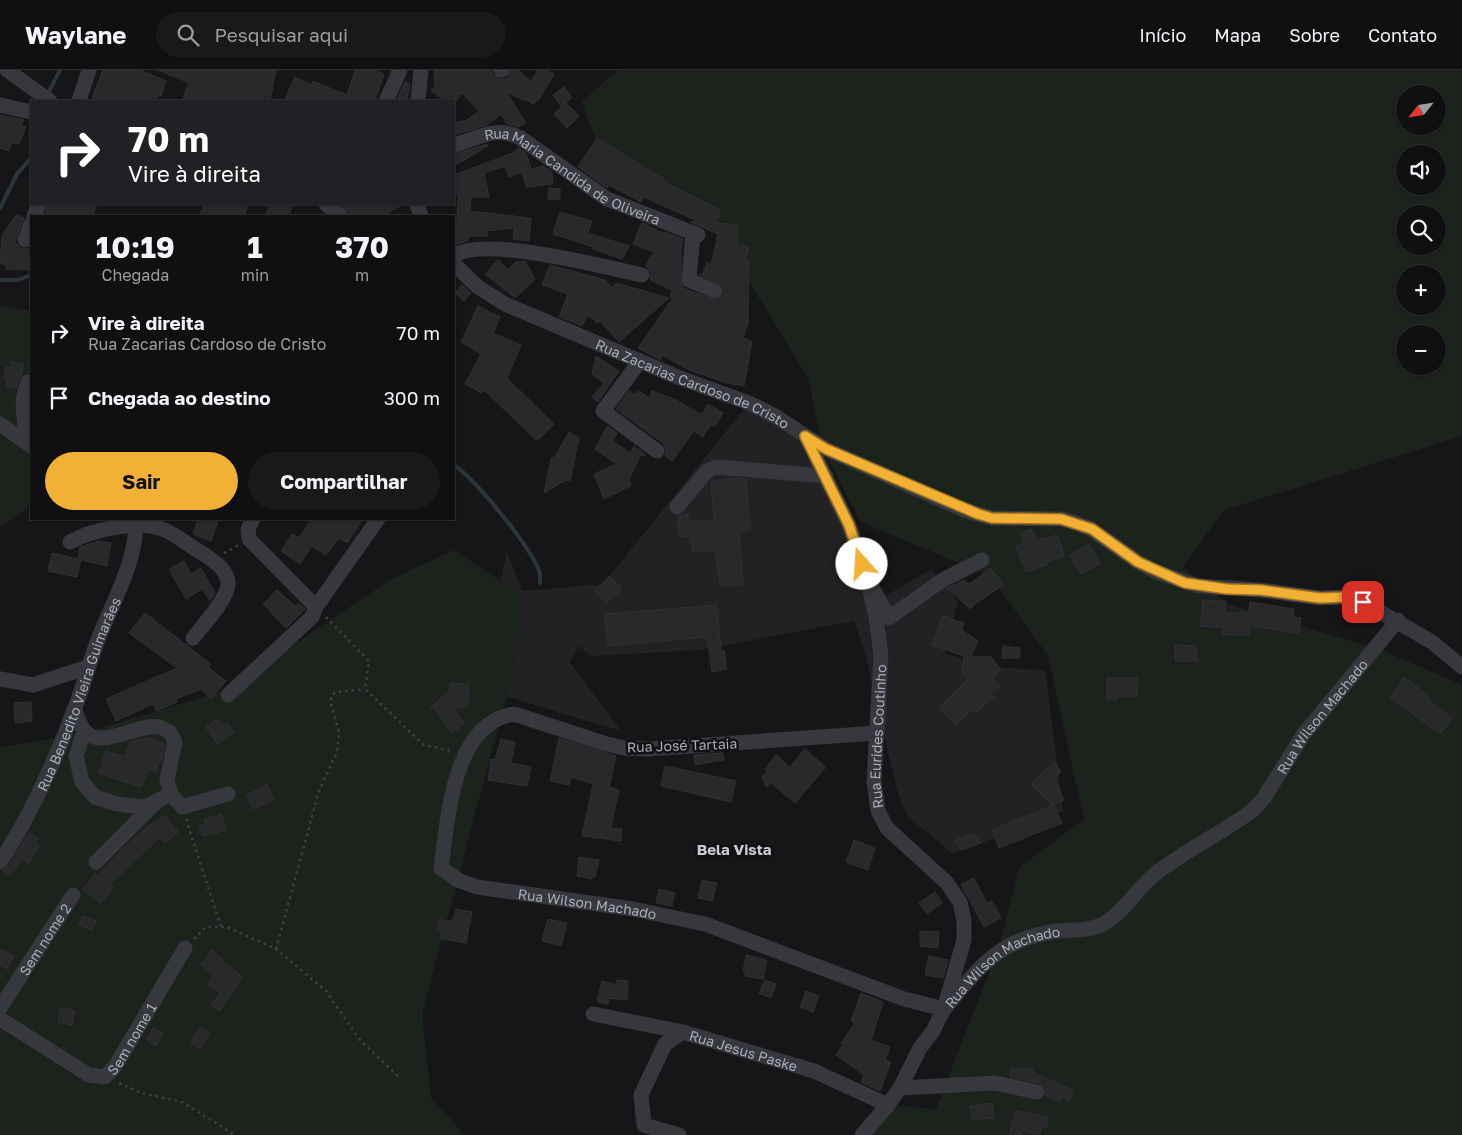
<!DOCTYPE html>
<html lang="pt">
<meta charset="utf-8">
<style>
body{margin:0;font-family:"Golos Text",sans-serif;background:#19191b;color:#f1f3f6;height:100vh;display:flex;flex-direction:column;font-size:19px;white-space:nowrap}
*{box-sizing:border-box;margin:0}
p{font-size:16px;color:#9c9d9f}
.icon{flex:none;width:28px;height:28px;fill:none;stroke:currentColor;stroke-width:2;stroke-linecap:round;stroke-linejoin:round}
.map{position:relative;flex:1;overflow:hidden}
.panel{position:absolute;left:30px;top:145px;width:425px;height:305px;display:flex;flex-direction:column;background:#101012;border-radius:0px;box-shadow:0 1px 4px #0004,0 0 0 1px #303032}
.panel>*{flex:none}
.top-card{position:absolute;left:30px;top:30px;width:425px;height:105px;border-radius:0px;box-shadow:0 1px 4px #0004,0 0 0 1px #303032;background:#202124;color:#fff;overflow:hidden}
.needle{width:32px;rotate:240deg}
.tools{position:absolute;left:1396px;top:15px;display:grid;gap:10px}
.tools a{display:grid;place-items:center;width:50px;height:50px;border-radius:50%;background:#101012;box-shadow:0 1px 4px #0004,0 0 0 1px #303032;font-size:25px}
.pin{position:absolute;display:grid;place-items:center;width:42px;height:42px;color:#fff;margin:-21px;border-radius:10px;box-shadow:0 2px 8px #0006}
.me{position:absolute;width:55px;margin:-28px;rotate:341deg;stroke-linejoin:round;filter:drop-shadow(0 0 4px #0008)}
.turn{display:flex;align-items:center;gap:18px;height:105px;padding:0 15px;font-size:22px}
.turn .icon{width:65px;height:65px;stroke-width:2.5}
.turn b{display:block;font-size:35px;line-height:42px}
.eta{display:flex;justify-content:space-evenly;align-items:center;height:85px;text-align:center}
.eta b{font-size:30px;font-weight:700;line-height:35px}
.cta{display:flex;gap:10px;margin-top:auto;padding:10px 15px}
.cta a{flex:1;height:58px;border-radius:30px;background:#f2b134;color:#111;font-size:20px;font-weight:700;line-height:58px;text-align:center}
.cta a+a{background:#19191b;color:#f1f3f6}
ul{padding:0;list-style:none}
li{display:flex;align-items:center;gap:15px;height:65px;padding:0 15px}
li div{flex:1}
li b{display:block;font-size:19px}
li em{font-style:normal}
header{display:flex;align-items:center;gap:30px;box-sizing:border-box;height:70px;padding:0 25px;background:#101012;border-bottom:1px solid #303032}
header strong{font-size:24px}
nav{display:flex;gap:28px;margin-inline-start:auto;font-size:18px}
.search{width:350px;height:45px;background:#19191b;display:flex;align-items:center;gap:12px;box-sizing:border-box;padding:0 18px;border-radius:28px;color:#9c9d9f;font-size:19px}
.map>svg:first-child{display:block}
</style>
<header>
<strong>Waylane</strong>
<div class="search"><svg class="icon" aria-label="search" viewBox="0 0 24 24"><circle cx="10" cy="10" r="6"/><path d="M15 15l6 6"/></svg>Pesquisar aqui</div>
<nav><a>Início</a><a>Mapa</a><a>Sobre</a><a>Contato</a></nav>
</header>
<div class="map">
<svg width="1462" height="1065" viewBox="0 0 1462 1065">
<rect width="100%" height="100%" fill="#161618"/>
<!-- built -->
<path fill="#222225" d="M749,333L805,366L874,533L931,499L958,531L945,583L983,597L1045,600L1063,741L953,784L907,746L897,720L864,579L854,551L700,580L592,586L578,576L570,593L621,661L488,621V569L507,481L522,521L603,514Z"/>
<!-- green -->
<g fill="#1c231d" fill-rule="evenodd">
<path d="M618,0H1462V366L1224,440L1183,497L1230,535L1384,581L1462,615V1065H862L888,1035L936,1039L999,877L1019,798L1084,749L1048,586L990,506L861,452L823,380L808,308L716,158L597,73L582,32ZM1405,24H1438V56H1405ZM1405,84H1438V116H1405ZM1405,144H1438V176H1405ZM1405,204H1438V236H1405ZM1405,264H1438V296H1405Z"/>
<path d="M0,235L31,241V431L27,439L0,457Z"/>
<path d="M454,480L520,524L518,582L422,944L431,1028L465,1065H0V677L80,664L225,621L390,510Z"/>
</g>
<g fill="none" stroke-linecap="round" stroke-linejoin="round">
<!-- stream -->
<g stroke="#2c353c" stroke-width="4">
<path d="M47,25L60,0"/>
<path d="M0,138L17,104L31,88"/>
<path d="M0,210H18L31,205"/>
<path d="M454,395C476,410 530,476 539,501C541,505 540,509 540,513"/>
</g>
</g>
<!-- building -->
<g fill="#29292c" stroke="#303034">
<path d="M103,0H140L166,11L161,26L159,25L156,31H94L95,29L92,28Z"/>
<path d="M158,0H276L270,31H182L189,13Z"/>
<path d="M355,0H374L384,4L375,31H284L295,7L312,15L313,11L347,25Z"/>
<path d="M434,0H492L493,5L501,9L507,8L511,0H518L531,11L538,0H547L554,4L538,31L536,30L534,34L506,22L526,53L519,57L507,54L501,44L487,55L454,65V53L467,50L479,41L462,23L456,31H446L431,21L435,16Z"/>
<path d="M405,12L410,14L407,31H396Z"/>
<path d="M564,17L572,28L561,36L553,25Z"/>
<path d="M566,33L579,46L567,58L554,44Z"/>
<path d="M0,45L24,50L21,55L26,57L19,74L12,72L9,81L0,78Z"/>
<path d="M597,68L667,111L666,113L720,140L715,153L738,155V175L749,177L745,190H749L748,254L743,268L752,272L744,316L727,313L689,300L662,285L660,290L638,278L672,229L670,227L672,220L650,210L651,202L645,196L654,182L633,174L642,153L663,163L664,162L683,169L681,179V214L685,219L716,230L723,225V216L699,204L702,205L707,193L711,195L718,164L690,152L697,151L644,127L641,132L609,115L607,118L578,97Z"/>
<path d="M487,74L488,76L454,96V84Z"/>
<path d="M518,78L526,83L531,99L544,96L552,102L553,114L526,117L522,102L509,107L505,96L484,103L489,127H471L470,141L531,148L529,171L513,169L514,158L486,161L488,166H468V171L456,174L458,124L454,125V105L515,82Z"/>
<path d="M549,118L560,119V130L548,129Z"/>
<path d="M48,134H97L93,146H44Z"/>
<path d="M204,134H239L247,137L244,146H199Z"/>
<path d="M270,134L292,136L289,146H265Z"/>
<path d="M340,134H403L383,146H350Z"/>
<path d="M560,142L592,151L588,163L629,176L622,189L593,179L594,177L553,164Z"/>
<path d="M16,145L24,148L15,172L21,179L31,178V200L6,199L7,196L0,193L2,166Z"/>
<path d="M498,190L508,200L516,192L525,191L535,209L515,228L485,204Z"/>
<path d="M550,195L605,210L613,218L616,213L669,228L619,272L600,251L598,253L588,245L582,256L559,247L568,224L542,215Z"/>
<path d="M462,215L471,223L464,231L455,223Z"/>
<path d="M478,236L500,247L493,263L521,275L507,308L554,354L539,369H535L484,320L482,323L465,314L481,284L461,272Z"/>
<path d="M596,286L619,301L598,332L592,327L604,313L592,304Z"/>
<path d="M12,292L24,295L16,318L6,316L8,309L4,308L6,297L10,298Z"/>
<path d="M629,321L635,325L638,321L650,328L652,321L674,329L702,345L708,334L723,343L715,356L710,355L703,367L694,361L672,391L665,386L666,378L663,373L616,339Z"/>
<path d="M607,356L617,363L613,371L630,383L634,376L645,384L644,386L641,385L629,409L631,416L604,429L594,404L617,394L595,379Z"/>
<path d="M569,362L579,368L570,411L566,410L544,423L551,388H554Z"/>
<path d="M739,408L746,409L750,460L739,461L743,515L720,516L715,481L693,482L691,466L679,467L677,446L689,444L690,452L714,450L711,411Z"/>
<path d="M198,449H219L211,471L193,464Z"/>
<path d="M312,449H363L347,473L339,468L326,485L312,476L300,494L281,481L292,464L299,468Z"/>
<path d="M1032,459L1036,471L1057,465L1064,486L1046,492L1047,495L1026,502L1016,476L1023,474L1020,463Z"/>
<path d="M99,471L111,473L107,496L81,490L77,507L48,501L52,483L78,489L80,477Z"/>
<path d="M1089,474L1100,494L1080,504L1070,485Z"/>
<path d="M184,491L191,504L201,498L215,523L210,531L202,519L186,529L169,499Z"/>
<path d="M991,498L1003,515L976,533L970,539L947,518L964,510L969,514Z"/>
<path d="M609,506L622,519L607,533L595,521Z"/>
<path d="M277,520L295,536L299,533L305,539L286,558L263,534Z"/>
<path d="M1203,530L1226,531L1225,543H1249L1250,532L1294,539L1293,547L1301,548L1299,563L1250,556V565H1232L1223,564V558L1200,556Z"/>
<path d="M717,535L721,581H724L727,599L712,602L707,567L607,576L605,544Z"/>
<path d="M145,543L211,594L208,597L226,611L211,629L201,619L176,629L177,632L156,641L153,634L116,651L106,629L177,598L129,563Z"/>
<path d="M943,546L964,553L961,560L978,571L971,586L991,587L1001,599L992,607L1000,616L991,624L994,627L976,642L973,639L955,655L940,637L967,610L962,603L964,586L932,575Z"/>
<path d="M1175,575L1196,576L1197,591H1175Z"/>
<path d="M1003,576L1020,578L1019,588H1002Z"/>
<path d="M1404,607L1429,626L1427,629L1452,648L1440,664L1390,627Z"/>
<path d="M1107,608H1138L1137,626H1117V630H1107Z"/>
<path d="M450,614H468L469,631H467V637L452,638L465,653L452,663L443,652L444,651L433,638H430L450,620Z"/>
<path d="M31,632L32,651L15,653L14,633Z"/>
<path d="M218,649L223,655L227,653L234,663L217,674L206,657Z"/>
<path d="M147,667L165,674L161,693L159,692L156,701L148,699L141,717L99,703L106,681L125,687L130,672Z"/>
<path d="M559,668L616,686L609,717L619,720L611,758L622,759L621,771L582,766L593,714L571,707L569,715L550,711Z"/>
<path d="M501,669L515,672L511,693L531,697L527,716L488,710L491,689L495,690Z"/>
<path d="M805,679L826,697L795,733L771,713L766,717L762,706L767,702L765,699L776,685L790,697Z"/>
<path d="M723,683L724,690L695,695L694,685Z"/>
<path d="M1054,692L1061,701L1055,709L1064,730L1052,735L1031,714Z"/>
<path d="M665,696L736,711L731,732L661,716Z"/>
<path d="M267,714L274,730L253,739L247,725Z"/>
<path d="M1054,735L1062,753L999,778L992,760Z"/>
<path d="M221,744L227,760L203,766L199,756L206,754L204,749Z"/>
<path d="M165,745L178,762L165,773L160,767L109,815L113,818L101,833L83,819L95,804L97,806L125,777L147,757Z"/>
<path d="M29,763L38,768L35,774L39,776L29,793L21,789L10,806L3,801L8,797Z"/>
<path d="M973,763L981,773L962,780L954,771Z"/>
<path d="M854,770L875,778L868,800L846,792Z"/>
<path d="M579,787L599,790L595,807L592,806V809L577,806Z"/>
<path d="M974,808L987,833L992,831L1001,848L984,857L961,814Z"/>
<path d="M702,810L717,813L712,831L698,828Z"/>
<path d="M659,819L675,823L672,836L656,833Z"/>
<path d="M935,822L942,833L927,844L919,833Z"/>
<path d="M456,839L472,842L466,873L441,869L442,862L437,861L439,850L453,851Z"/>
<path d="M83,846L96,851L92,860L79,855Z"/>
<path d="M548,849L567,853L561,876L542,871Z"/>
<path d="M920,861L939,862L938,878L920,876Z"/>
<path d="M0,879L14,886L7,899L0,895Z"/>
<path d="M212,880L223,890L222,891L243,907L220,941L211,935L220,923L208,915L214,905L201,894Z"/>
<path d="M746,885L767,890L763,909L745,906L746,903L743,902Z"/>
<path d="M929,886L948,890L943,908L925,905Z"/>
<path d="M617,910L628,911L627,930L609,928L608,934L597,932L602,911L617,915Z"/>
<path d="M765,910L776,914L771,928L759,923Z"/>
<path d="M806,921L819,926L813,942L800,937Z"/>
<path d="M861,923L883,932L871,970L890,977L885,990L891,992L880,1021L861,1012L864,1005L836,985L843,974L841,973L855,953L851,951Z"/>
<path d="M61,938L75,941L72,955L58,952Z"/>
<path d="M199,957L209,963L200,979L191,973Z"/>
<path d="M153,958L163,964L156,976L146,970Z"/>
<path d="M1011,998L1033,999L1032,1002L1073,1020L1069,1031L1061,1027L1060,1032L1045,1025L1046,1019L1039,1013L1010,1007Z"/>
<path d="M992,1033L995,1048L972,1050L970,1036Z"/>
<path d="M1015,1041L1048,1047L1046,1058L1042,1057L1040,1064L1022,1061L1021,1065L1010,1063Z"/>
</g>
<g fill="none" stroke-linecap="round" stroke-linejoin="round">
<!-- path -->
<g stroke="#3d3f44" stroke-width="2.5" stroke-dasharray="2.5 4" stroke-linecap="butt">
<path d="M224,483L239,475"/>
<path d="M326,547L369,591L365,619L424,675L452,681"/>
<path d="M186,749L221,857"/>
<path d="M194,869L206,857H227L276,879L326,921L360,970L401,1009"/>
<path d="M276,879L319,721L337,682L339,662L331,634V626L336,622L365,619"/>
<path d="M119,1013L142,1023L182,1032L235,1065"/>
</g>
<!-- minor -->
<g stroke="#37383d" stroke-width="15">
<path d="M7,0L50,31"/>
<path d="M501,0H502"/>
<path d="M79,31L89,0"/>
<path d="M386,31L400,0"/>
<path d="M418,31L421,0"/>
<path d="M0,35L31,42"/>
<path id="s1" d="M454,75C479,68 494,56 519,67L607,129L698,165"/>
<path d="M326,134L340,146"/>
<path d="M417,134L421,146"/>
<path d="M34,146L39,134"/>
<path d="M693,163L689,210L715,221"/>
<path d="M25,170L31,154"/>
<path d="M454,186C483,165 605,197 642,205"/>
<path id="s2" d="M454,194L478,217L505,234L675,306L749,333L775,346L826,379L964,440L992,448L1061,449L1073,452L1091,459L1138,492L1156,502L1198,516L1261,520L1320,528L1346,527L1363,532L1432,572L1462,597"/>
<path d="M640,291L603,341L657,381"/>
<path d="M0,354L31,376"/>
<path d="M806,367L849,455L867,508L889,548L941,511L982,490"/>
<path d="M27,373C25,351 19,333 28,312"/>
<path d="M677,437L707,401L716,397L826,406"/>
<path d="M253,449L248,459L249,469L316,537"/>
<path d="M70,472C94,459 136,450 162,459C176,464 189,476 202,483C212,490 228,499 228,514C228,529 202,556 193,568"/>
<path d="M0,609L33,615L88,597"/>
<path d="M228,625L312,547L316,537L378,449"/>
<path d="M74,639C77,645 79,654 84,660C99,681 138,653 159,657C162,658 166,660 170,662L175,672L167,710L171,724L182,737L228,724"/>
<path d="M84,661L76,686L82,712L95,727L117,734L145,737L171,724"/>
<path id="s3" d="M877,663L648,679L624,678L603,673L514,644C452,653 448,750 441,798L458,810L477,817L633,839L705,854L904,929L944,939C978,900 996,871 1051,862C1068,859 1087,862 1103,854C1123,843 1137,819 1155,804C1186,780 1222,763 1253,740L1264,728L1303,665L1398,550"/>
<path id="s4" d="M0,792C35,739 60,680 81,621C87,603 92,585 99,567C114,529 137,491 136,449"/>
<path d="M96,792L155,733"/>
<path id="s5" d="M0,938L73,825"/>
<path id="s6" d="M593,944L683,962L814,1001L888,1035"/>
<path id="s7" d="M0,949L89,1005L105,1007L116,995L185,878"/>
<path d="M900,1018L995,1013L1037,1022"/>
<path d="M679,1065L644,1055L641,1025L665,974L683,962"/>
<path id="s8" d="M862,1065L888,1035L900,1018L920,978L933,961L944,939L964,870V851L960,832L946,812L887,758L878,741L874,711L881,585L876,547L867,508"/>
</g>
</g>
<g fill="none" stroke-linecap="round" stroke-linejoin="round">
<defs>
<path id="route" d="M862,494L849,455L805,366L826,379L978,444L992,448L1061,449L1092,459L1138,492L1185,513L1227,519L1261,520L1320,528L1346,527L1363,532"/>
</defs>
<!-- route casing -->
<use href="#route" stroke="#9d7322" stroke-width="12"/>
<!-- route -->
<use href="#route" stroke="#f2b134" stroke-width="9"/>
</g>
<g text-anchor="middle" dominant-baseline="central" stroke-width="5" stroke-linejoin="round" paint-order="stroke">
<!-- street labels -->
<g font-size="14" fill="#a8adb8" stroke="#111113">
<text stroke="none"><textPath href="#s1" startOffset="132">Rua Maria Candida de Oliveira</textPath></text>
<text stroke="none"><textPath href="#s2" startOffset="269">Rua Zacarias Cardoso de Cristo</textPath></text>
<text stroke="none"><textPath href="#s4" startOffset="186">Rua Benedito Vieira Guimarães</textPath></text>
<text stroke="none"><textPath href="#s3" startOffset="1572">Rua Wilson Machado</textPath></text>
<text stroke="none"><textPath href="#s8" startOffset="460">Rua Eurides Coutinho</textPath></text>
<text transform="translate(682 675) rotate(-2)">Rua José Tartaia</text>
<text stroke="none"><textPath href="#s3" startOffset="704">Rua Wilson Machado</textPath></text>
<text stroke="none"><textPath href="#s5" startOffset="82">Sem nome 2</textPath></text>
<text stroke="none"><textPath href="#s3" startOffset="1152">Rua Wilson Machado</textPath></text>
<text stroke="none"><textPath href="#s7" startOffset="168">Sem nome 1</textPath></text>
<text stroke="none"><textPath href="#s6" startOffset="155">Rua Jesus Paske</textPath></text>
</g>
<!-- neighbourhood labels -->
<g font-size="15" font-weight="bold" fill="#c9ccd4" stroke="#111113">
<text x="734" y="779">Bela Vista</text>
</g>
</g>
</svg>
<div class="tools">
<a><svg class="needle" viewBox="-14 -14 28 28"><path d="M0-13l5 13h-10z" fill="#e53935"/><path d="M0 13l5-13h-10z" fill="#9c9d9f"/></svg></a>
<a><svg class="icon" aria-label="sound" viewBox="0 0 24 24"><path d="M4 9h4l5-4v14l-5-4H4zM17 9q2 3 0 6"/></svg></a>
<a><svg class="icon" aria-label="search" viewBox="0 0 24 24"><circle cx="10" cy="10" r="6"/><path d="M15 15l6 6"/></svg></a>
<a>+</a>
<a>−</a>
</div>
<div class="pin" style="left:1363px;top:532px;background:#d93025"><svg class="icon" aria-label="arrive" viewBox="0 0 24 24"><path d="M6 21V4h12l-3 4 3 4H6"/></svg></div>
<svg class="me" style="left:862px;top:494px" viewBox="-20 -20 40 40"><circle r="19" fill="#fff"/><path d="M0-13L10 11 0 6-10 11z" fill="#f2b134"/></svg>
<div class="top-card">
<div class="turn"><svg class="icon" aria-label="right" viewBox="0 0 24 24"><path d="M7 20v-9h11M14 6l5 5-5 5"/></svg><div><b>70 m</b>Vire à direita</div></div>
</div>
<section class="panel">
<div class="eta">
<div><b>10:19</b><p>Chegada</p></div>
<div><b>1</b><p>min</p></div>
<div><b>370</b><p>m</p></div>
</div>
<ul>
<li><svg class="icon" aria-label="right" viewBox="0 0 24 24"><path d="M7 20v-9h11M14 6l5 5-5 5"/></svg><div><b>Vire à direita</b><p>Rua Zacarias Cardoso de Cristo</p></div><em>70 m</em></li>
<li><svg class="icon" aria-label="arrive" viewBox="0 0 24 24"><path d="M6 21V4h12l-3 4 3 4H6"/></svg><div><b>Chegada ao destino</b></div><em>300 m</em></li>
</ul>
<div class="cta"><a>Sair</a><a>Compartilhar</a></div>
</section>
</div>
